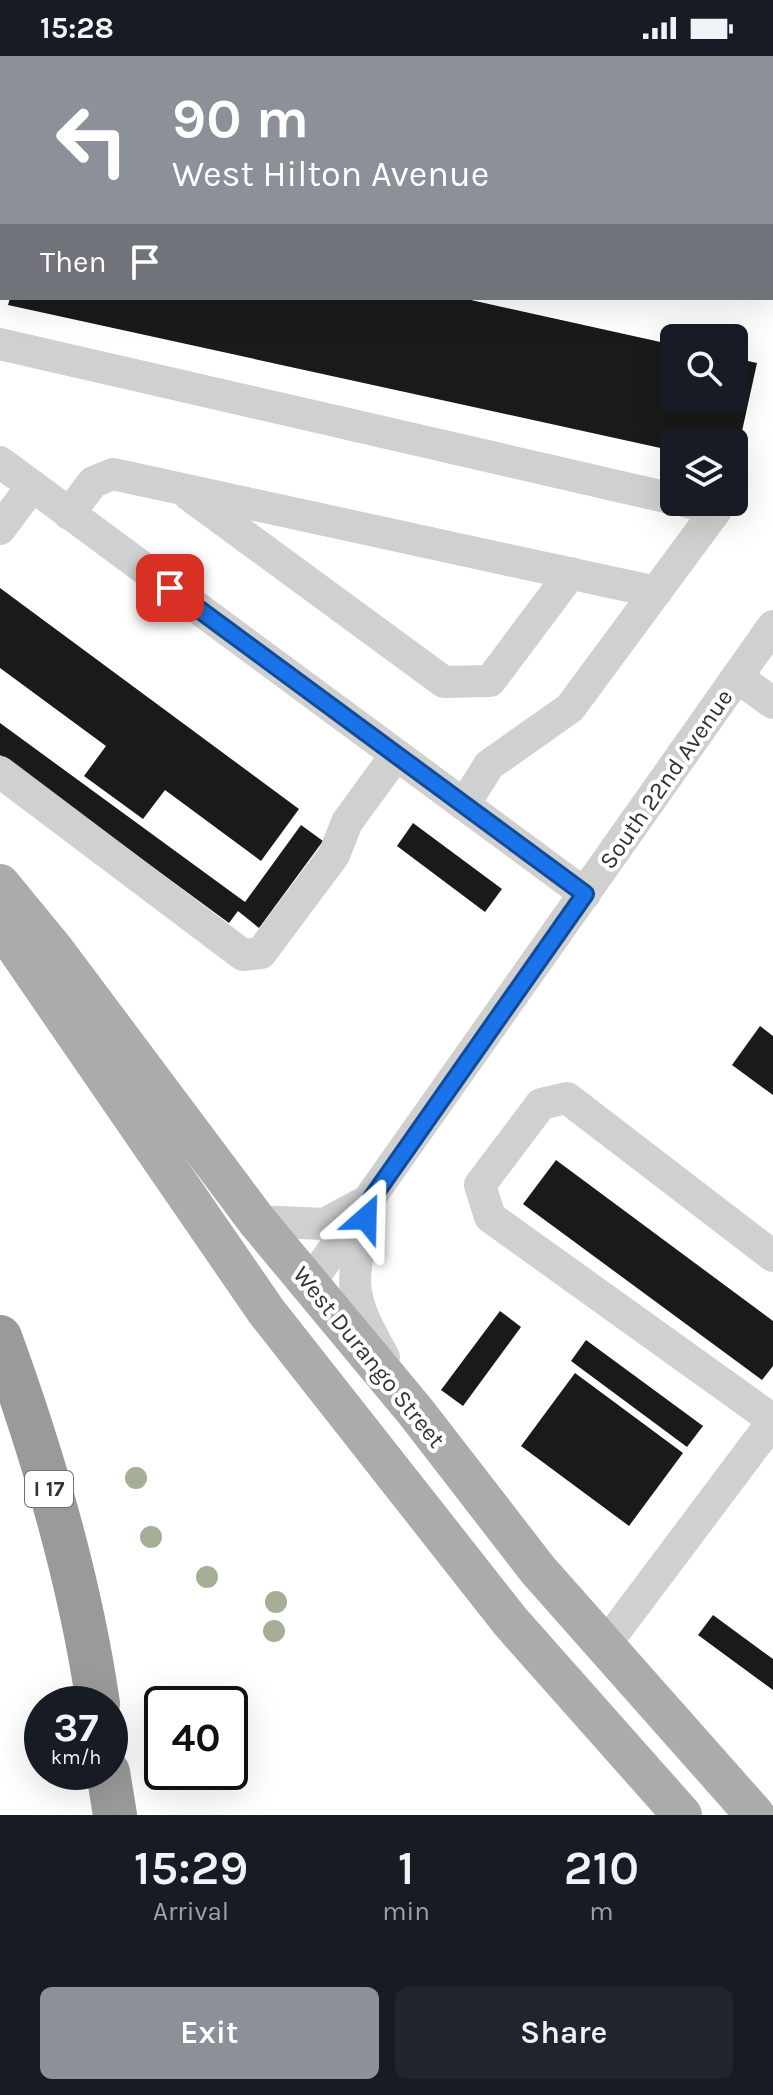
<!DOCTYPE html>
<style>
body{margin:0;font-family:Karla,sans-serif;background:#20242c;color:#f1f3f6;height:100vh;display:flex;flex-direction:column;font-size:30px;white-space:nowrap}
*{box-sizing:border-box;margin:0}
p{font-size:26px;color:#9ea1a6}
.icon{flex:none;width:44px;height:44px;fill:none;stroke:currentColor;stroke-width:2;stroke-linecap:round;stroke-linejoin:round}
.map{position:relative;height:1759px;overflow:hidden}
.panel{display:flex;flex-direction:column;background:#171b24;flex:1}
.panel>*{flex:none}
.hud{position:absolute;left:0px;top:0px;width:774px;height:244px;box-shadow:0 8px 32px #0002;background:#8c9099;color:#fff;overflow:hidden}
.fabs{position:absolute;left:660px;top:268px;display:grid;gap:16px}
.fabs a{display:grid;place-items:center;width:88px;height:88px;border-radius:12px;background:#171b24;box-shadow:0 8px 32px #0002;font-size:40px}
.speed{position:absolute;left:24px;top:1630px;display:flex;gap:16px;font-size:40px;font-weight:700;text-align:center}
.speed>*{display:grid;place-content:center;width:104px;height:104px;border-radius:50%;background:#171b24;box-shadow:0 8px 32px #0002;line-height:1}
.speed small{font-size:20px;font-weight:400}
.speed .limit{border:4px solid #111;border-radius:12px;background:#fff;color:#111}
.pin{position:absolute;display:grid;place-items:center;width:68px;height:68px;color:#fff;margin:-34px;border-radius:16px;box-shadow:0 4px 12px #0006}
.me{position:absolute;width:88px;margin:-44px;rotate:25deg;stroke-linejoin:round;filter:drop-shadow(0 0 6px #0008)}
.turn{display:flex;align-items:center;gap:28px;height:168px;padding:0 40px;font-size:36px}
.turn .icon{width:104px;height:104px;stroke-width:2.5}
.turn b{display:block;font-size:56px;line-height:68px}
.then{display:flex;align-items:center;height:76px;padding:0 40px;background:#0003;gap:16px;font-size:30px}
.eta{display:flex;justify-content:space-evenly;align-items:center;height:136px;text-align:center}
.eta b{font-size:48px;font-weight:600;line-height:56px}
.cta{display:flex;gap:16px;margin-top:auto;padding:16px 40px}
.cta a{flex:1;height:92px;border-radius:12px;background:#8c9099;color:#fff;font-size:32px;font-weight:600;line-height:92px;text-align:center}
.cta a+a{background:#20242c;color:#f1f3f6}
.status{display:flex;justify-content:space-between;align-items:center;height:56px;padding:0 40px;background:#171b24;direction:ltr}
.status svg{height:22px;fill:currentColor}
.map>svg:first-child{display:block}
</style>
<div class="status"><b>15:28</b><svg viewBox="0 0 49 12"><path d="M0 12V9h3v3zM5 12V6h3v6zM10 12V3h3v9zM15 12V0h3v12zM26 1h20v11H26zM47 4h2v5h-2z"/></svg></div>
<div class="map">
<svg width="773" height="1759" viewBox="0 0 773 1759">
<rect width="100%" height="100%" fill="#fff"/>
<!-- building -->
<g fill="#1a1a1a">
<path d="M10,242H462L674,289V342H734V302L757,307L735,407L734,386H674V395L8,249Z"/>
<path d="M0,532L299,753L261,805L165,734L143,763L84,720L106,690L0,612Z"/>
<path d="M0,667L245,846L301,769L323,785L259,872L238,855L229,867L0,699Z"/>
<path d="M413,767L502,833L485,856L397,790Z"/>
<path d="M760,970L773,980V1039L732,1009Z"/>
<path d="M556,1104L773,1265V1310L762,1324L523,1148Z"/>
<path d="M500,1255L521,1271L463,1350L441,1334Z"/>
<path d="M586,1284L703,1370L687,1391L571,1305Z"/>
<path d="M575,1317L683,1397L629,1470L521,1390Z"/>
<path d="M713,1559L773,1603V1634L698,1579Z"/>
</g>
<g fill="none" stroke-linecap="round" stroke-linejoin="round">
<!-- minor -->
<g stroke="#d0d0d0" stroke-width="32">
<path d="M119,2L120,0"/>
<path d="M0,172L2,169"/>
<path d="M0,288L674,443"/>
<path d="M0,406L585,838"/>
<path d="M189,439L444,626L490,625L571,517"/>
<path d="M69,458L93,426L113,418L656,536"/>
<path d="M0,473L32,430"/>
<path d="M737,621L773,647"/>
<path d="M0,716L243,899L261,897L334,799L347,766L396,699"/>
<path d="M464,749L489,709L570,652L717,453L687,446"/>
<path d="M367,1161C349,1229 349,1239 384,1301"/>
<path d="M257,1165L324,1168L365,1146"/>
<path d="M773,1200L567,1042L541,1048L480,1129L490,1161L773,1364"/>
<path d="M309,1228L773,570"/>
<path d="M605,1589L773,1365"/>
</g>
<!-- major -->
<g stroke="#ababab" stroke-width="40">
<path d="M0,828L55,895L257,1165L415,1355L538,1514L755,1759"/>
<path d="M0,868L266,1255L510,1565L682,1759"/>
</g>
<!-- highway -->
<g stroke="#9a9a9a" stroke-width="44">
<path d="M0,1281C43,1399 80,1523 98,1648"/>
<path d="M108,1716L115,1759"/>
</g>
</g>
<!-- trees -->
<g fill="#a5af96">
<circle cx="136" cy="1422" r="11"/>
<circle cx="151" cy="1481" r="11"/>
<circle cx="207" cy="1521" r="11"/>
<circle cx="276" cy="1546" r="11"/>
<circle cx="274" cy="1575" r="11"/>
</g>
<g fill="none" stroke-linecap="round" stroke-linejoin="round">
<defs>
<path id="route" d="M170,532L585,838L372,1142L366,1162"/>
</defs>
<!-- route casing -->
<use href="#route" stroke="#114b97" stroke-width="20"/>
<!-- route -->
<use href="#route" stroke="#1a73e8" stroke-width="14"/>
</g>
<g text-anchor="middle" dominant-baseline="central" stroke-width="8" stroke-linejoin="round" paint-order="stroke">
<!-- shield labels -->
<rect fill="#fff" stroke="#707070" stroke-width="2" x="25" y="1415" width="48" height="36" rx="6"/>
<g font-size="22" font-weight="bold" fill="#333">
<text x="49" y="1433">I 17</text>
</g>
<!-- street labels -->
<g font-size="24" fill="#333" stroke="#fff">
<text transform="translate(666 723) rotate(-55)">South 22nd Avenue</text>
<text transform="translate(369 1301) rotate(51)">West Durango Street</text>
</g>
</g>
</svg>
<div class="fabs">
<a><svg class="icon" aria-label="search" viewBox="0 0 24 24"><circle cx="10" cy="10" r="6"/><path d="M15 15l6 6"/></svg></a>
<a><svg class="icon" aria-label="layers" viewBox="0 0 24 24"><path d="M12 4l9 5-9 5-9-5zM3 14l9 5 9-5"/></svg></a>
</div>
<div class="speed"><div>37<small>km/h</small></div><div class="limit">40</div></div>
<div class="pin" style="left:170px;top:532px;background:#d93025"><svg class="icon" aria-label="arrive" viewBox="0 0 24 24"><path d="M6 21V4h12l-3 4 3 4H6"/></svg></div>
<svg class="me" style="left:366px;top:1162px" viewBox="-20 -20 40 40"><path d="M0-17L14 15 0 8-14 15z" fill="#1a73e8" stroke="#fff" stroke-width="4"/></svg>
<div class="hud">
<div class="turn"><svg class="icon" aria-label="left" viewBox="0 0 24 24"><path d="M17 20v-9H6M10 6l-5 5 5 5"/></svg><div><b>90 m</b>West Hilton Avenue</div></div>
<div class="then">Then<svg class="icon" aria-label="arrive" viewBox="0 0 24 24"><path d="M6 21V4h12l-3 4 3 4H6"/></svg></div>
</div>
</div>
<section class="panel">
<div class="eta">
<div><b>15:29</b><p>Arrival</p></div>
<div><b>1</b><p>min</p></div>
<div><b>210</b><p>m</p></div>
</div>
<div class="cta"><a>Exit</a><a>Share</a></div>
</section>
